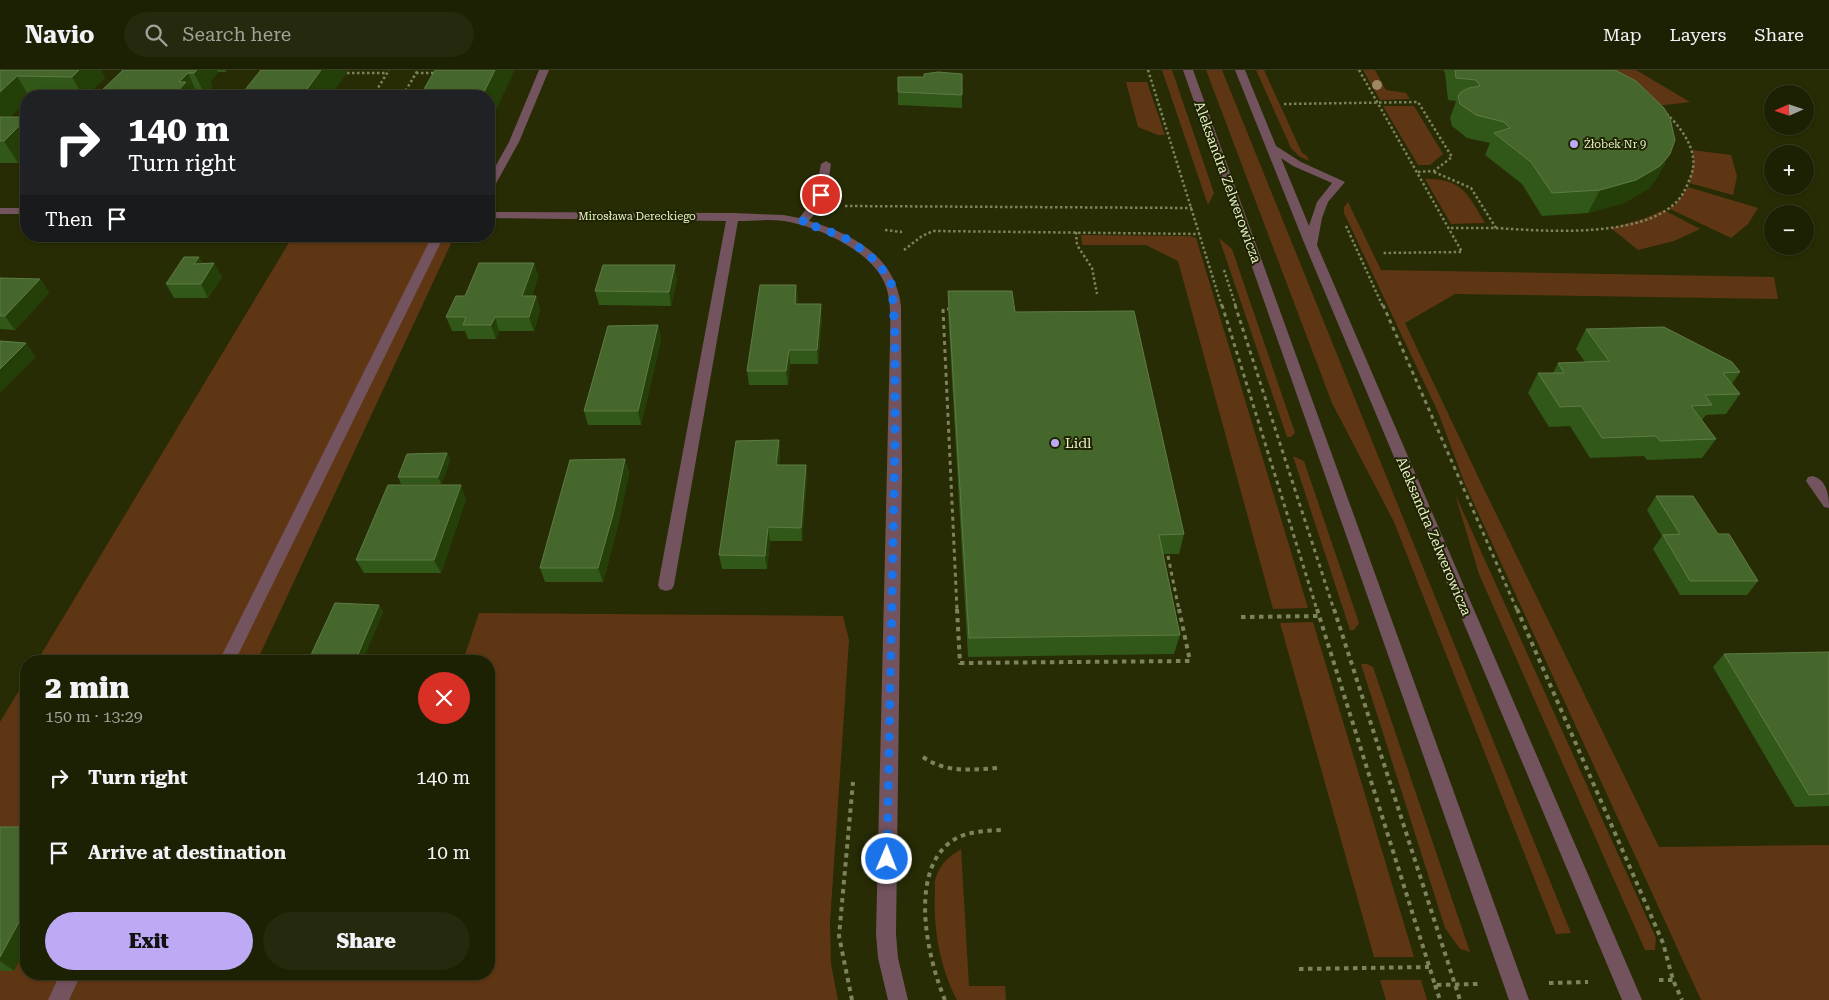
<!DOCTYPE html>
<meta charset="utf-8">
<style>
body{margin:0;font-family:"Roboto Serif",serif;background:#25290d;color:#f1f3f6;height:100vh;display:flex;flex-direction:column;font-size:19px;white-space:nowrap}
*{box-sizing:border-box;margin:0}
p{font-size:16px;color:#a0a39a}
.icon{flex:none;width:28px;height:28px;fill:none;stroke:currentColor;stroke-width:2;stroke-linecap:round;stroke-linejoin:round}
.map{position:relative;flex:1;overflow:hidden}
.sheet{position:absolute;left:20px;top:585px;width:475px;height:325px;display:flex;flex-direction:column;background:#1d2103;border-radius:20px;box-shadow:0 1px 4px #0004,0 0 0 1px #3b3e25}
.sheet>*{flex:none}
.guide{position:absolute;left:20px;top:20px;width:475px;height:152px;border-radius:20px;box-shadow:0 1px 4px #0004,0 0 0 1px #3b3e25;background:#202124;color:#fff;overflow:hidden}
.needle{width:32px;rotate:267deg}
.fabs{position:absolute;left:1764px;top:15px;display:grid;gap:10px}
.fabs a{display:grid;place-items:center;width:50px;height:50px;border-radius:50%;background:#1d2103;box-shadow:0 1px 4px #0004,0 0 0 1px #3b3e25;font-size:25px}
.pin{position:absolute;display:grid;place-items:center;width:42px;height:42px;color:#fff;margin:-21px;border:2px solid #fff;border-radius:50%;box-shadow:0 1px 5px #0007}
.me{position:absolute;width:55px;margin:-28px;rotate:1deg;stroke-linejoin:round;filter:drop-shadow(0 0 4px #0008)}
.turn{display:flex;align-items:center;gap:18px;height:105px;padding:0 25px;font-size:22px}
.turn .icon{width:65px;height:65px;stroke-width:2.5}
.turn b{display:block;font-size:35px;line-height:42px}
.then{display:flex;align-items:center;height:48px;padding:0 25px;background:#0003;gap:10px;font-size:19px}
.round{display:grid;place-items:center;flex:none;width:52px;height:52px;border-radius:26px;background:#25290d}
.headline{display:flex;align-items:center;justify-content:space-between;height:85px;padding:0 25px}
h1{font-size:30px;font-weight:800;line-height:38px}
.button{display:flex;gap:10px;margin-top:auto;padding:10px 25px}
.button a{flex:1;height:58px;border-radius:30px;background:#bea9f5;color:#111;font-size:20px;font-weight:800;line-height:58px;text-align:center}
.button a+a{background:#25290d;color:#f1f3f6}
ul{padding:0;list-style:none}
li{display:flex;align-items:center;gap:15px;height:75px;padding:0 25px}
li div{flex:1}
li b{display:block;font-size:19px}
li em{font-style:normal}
header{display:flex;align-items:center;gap:30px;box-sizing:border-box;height:70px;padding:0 25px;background:#1d2103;border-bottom:1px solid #3b3e25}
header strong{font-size:24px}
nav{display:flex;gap:28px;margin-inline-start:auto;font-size:18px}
.search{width:350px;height:45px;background:#25290d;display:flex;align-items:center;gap:12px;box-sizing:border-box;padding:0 18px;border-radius:28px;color:#a0a39a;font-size:19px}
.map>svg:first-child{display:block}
</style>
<header>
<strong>Navio</strong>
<div class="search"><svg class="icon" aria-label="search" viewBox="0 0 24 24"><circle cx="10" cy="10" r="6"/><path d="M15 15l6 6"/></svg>Search here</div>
<nav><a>Map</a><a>Layers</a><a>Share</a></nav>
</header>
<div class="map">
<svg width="1829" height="930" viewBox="0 0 1829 930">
<rect width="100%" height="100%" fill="#272c04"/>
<!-- green -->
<g fill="#5f3614">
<path d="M1162,0H1172L1214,123L1208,135Z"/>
<path d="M1206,0H1222L1571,863L1556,864L1394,452L1332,333Z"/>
<path d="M1256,0H1264L1302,83L1307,86L1309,91L1299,86L1291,78Z"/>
<path d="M1363,0H1375L1386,20L1406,23L1410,29L1380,30Z"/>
<path d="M1601,0H1636L1690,32L1657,36Z"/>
<path d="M1126,12H1147L1165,65H1158L1138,57Z"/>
<path d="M1383,36H1414L1443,84L1430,95H1418Z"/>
<path d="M1692,80L1731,85L1737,106L1733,125L1689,113L1694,91Z"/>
<path d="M1425,109C1463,108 1468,125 1485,153L1451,154Z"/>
<path d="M1688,117L1758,138L1748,154L1731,168L1668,138L1675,135Z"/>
<path d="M1348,132L1381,200L1774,207L1778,229L1455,224L1405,253L1483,417L1659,777L1829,775V930H1701L1465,414L1438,342L1344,143V137Z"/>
<path d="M1664,140L1700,159L1674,171L1638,180L1611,158L1643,149Z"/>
<path d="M1081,165L1190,166L1196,168L1308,538L1273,539L1178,191L1146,175H1082Z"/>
<path d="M293,166L454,167L257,591H37Z"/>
<path d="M1219,168L1232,179L1295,363L1291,367H1287Z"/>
<path d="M1293,386L1304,391L1359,553L1354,560H1350Z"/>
<path d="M1455,424L1656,868L1655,880H1645L1479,504Z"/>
<path d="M479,543L843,546L849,570L830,852L831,894L838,930H0V652L26,609V904H489V591H463Z"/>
<path d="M1313,552L1414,887H1374L1280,553Z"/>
<path d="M1361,594H1367L1373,597L1470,882L1460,879L1445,858Z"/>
<path d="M961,779L969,916H1005L1006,930H957C940,897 933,859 935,822C935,817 934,811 936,807C940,794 950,786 961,779Z"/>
<path d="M1380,910H1421L1427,930H1386Z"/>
</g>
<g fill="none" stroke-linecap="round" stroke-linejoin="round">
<!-- path-far2 -->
<g stroke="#7d835c" stroke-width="2.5" stroke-dasharray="2.5 2.5" stroke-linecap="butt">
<path d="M1148,0L1222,237"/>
<path d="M1359,0L1462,182L1382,183"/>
<path d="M347,3H387"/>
<path d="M416,3H435"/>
<path d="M403,24H423"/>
<path d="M332,25H372"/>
<path d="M403,25L418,0"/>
<path d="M373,26L389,0"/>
<path d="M1284,34L1418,32L1452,87L1434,101L1416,102"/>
<path d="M1434,102L1471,118L1496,158H1449"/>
<path d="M845,136L1192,138"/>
<path d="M1346,156L1383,237"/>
<path d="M1496,158C1543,161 1652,170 1682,125C1685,120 1688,114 1690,108C1701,84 1683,60 1667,44"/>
<path d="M885,160L902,162"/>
<path d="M1076,162L1077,175L1092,198L1097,224"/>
<path d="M904,180L922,166L933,161L1200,164"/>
<path d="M1224,200L1236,237"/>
</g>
<!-- path-far1 -->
<g stroke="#7d835c" stroke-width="3" stroke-dasharray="4 4" stroke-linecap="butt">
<path d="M1222,235L1317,540"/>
<path d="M1235,235L1334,540"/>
<path d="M1383,235L1517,540"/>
<path d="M951,239H943L957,540"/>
<path d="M1168,486L1179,540"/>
</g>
<!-- path -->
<g stroke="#7d835c" stroke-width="4" stroke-dasharray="4.5 4.5" stroke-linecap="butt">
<path d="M957,539L960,593L1190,591L1179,539"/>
<path d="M1317,539L1435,915L1478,914"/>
<path d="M1334,539L1460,930"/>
<path d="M1517,539L1663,873L1673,910L1682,930"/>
<path d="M1241,547L1319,546"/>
<path d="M923,687C946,703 971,700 997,698"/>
<path d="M1299,899L1429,897"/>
<path d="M1659,910H1673"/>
<path d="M1549,913L1588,912"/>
<path d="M1435,915L1440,930"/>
<path d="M852,930L839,866L853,712"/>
<path d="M945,930C928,890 909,807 948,774C963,761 983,761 1002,760"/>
</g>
<!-- minor -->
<g fill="#73535e" fill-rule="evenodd">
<path d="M539,0H549L519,72L494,117L489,120V108L509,72Z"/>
<path d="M1183,0H1193L1529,930H1509Z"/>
<path d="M1235,0H1245L1276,76L1301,92L1345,112L1328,132L1322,148L1317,175L1642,930H1622L1305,175ZM1281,88L1293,96L1332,113L1317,132L1309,156Z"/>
<path d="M826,91L831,94C828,116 824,134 809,151C853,164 895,186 901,236L902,400L896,864L898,888L908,930H888L878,888L876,864L890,271C890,253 892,231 885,214C872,181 817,156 784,151C769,149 753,151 738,151L674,515L672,519L666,521L660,519L658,515L726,151L489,148V142L733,143L784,145L799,148C814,132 817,115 821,94Z"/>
<rect x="0" y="138" width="26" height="6"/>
<path d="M432,166H444L235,591H219Z"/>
<path d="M1813,406C1827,410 1829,426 1829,438L1824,437L1806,411L1808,407Z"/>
<path d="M60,904H81L69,930H48Z"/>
</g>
</g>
<!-- trees -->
<circle fill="#9d8765" cx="1377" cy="15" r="5"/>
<!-- wall -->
<g fill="#315719">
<path d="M0,0H101L105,8L86,26H26V32L10,47H26V85L18,93H0Z"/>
<path d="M123,0H227L225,2H218L210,12L212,17L205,25H198L197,26H96Z"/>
<path d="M1443,0H1615L1670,84L1658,106L1648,119L1624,133L1588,143L1542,146L1522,114L1485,85L1490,73L1467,68L1452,56L1450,48L1456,31L1448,30L1445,3Z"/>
<path d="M898,22L962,25V38L898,35Z"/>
<path d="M214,193L222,207L208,228H174L166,214L203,194Z"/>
<path d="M534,193L538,207L532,226H536L540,240L534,261H499L496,269H468L465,261H452L446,247L465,226Z"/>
<path d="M0,208L40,209L49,223L15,260L0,259Z"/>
<path d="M677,209L671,236L599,235L595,221Z"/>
<path d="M796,215L798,229L797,234L822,247L818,294H790L788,315H749L747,301Z"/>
<path d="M948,221L1015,242L1184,464L1179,484H1163L1180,565L1174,584L968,587L948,241Z"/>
<path d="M658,255L661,269L641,355H588L584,341Z"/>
<path d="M1586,259L1740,302L1732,314L1740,324L1726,344L1706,345L1702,350L1716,369L1702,388L1647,390L1644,386L1590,388L1570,356L1549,357L1528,323L1538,303H1553L1558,293L1585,292L1576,279Z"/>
<path d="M779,370L780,384L779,395H806L807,409L802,471H770L767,499H722L719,485Z"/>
<path d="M447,383L450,391L441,414H401L398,407Z"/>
<path d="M625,389L629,403L618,455L603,512H545L540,498Z"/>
<path d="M1656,426L1718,464L1758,511L1747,525H1680L1653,479L1662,466L1647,440Z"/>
<path d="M466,429L441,503H364L356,490Z"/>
<path d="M379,535L383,542L362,591H313L310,587Z"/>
<path d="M1829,582V736L1795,737L1713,597L1724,584Z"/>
<path d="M0,757L14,901H0Z"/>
</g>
<!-- shaded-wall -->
<g fill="#253f09">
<path d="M75,0H101L105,8L86,26H83L72,7Z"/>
<path d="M197,0H217L218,2L210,12L212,17L205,25L194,3Z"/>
<path d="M321,0H349L331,26H302Z"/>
<path d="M495,0H515L489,55V26H482Z"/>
<path d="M188,3L198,25L197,26H173L179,12Z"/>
<path d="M17,6L29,26H26V32L0,56V22Z"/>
<path d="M26,49V85L18,93L4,71Z"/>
<path d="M1670,84L1658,106L1648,119L1624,133L1588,143L1600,120Z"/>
<path d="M199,187L207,200L194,194Z"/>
<path d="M214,193L222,207L208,228L201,214Z"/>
<path d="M534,193L538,207L527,240L522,226Z"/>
<path d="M675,195L677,209L671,236L669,222Z"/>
<path d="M40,209L49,223L15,260L5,246Z"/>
<path d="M796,215L798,229L796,248L795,234Z"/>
<path d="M536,226L540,240L534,261L529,247Z"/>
<path d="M821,234L822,247L818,294L817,280Z"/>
<path d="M495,247L499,261L496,269L491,255Z"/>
<path d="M658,255L661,269L641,355L638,341Z"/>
<path d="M26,273L36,287L0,323V299Z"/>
<path d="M789,280L790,294L788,315L786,301Z"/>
<path d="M779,370L780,384L777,409L776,395Z"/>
<path d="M447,383L450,391L441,414L438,407Z"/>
<path d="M625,389L629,403L618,455L603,512L598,498Z"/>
<path d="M806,395L807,409L802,471L801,458Z"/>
<path d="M461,415L466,429L441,503L434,490Z"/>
<path d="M768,457L770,471L767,499L765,486Z"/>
<path d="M379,535L383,542L362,591H357L356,589Z"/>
<path d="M26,839V878L14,901L0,891V887Z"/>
</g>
<!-- building -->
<g fill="#45672c" stroke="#5e7c45">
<path d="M0,0H79L72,7L17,6L0,22Z"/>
<path d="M123,0H197L194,3H188L179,12H186L173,26H96Z"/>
<path d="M261,0H321L302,26H240Z"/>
<path d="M435,0H495L482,26H420Z"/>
<path d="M1455,0H1615L1636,11L1664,38L1670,48L1675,70L1670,84L1660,96L1636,110L1600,120L1552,123L1531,92L1494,63L1510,58L1504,52L1476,45L1460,34L1458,26L1461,22L1469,18L1480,16L1476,10L1456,8Z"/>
<path d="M938,2L962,4V25L898,22V7H924V4Z"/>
<path d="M0,47H26V49L4,71H0Z"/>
<path d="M184,187H199L194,194L214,193L201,214H166Z"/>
<path d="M479,193H534L522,226H536L529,247H495L491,255H463L466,247H446L456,226H465Z"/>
<path d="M603,195H675L669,222L595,221Z"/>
<path d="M0,208L40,209L5,246H0Z"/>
<path d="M760,215H796L795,234H821L817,280H789L786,301H747Z"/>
<path d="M948,221H1012L1015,242L1134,241L1184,464L1159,465L1180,565L969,568Z"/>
<path d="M658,255L638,341H584L608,256Z"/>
<path d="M1664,257L1732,292L1740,302L1723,303L1740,324L1705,325L1712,335L1691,336L1716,369L1660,371L1656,366L1602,368L1581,336L1560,337L1538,303H1564L1558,293L1609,291L1586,259Z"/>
<path d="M0,271L26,273L0,299Z"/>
<path d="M779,370L776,395H806L801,458L768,457L765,486L719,485L736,371Z"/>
<path d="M447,383L438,407H398L407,384Z"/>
<path d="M625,389L614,441L598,498H540L570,390Z"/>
<path d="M388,415H461L434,490H356Z"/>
<path d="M1656,426H1693L1718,464H1729L1758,511H1690L1663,465L1680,464Z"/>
<path d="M335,533L379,535L356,589L310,587Z"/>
<path d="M1829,582V724L1809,725L1724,584Z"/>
<path d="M0,757H26V839L0,887Z"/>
</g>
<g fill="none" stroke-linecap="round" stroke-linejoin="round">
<!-- route -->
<path stroke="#1a73e8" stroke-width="9" stroke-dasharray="0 16.2" d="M821,125L815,140L802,152L842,166L864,181L879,194L892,215L895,266V368L887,789"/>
</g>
<!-- markers -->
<g fill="#bea9f5" stroke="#1e2300" stroke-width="2">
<circle cx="1574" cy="74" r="5"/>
<circle cx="1055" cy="373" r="5"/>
</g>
<g text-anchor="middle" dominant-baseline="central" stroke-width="4" stroke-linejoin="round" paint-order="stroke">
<!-- far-poi labels -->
<g font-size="11" fill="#e9f0cb" stroke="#1e2300" text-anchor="start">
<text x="1584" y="74">Żłobek Nr 9</text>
</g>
<!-- far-street labels -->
<g font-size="11" fill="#e9f0cb" stroke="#1e2300">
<text x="637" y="146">Mirosława Dereckiego</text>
</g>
<!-- street labels -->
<g font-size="14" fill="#e9f0cb" stroke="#1e2300">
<text transform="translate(1228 112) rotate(70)">Aleksandra Zelwerowicza</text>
<text transform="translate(1434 466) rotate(67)">Aleksandra Zelwerowicza</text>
</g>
<!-- poi labels -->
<g font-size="14" fill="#e9f0cb" stroke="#1e2300" text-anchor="start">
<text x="1065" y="373">Lidl</text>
</g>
</g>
</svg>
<div class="fabs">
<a><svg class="needle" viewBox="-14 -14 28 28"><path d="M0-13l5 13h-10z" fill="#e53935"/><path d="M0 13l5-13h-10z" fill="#a0a39a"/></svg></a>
<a>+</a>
<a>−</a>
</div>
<div class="pin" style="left:821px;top:125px;background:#d93025"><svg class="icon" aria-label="arrive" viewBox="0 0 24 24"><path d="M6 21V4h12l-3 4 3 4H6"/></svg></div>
<svg class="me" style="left:887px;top:789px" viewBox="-20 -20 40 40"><circle r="17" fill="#1a73e8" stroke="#fff" stroke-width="3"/><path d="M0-11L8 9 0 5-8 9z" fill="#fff"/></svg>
<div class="guide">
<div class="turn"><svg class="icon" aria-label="right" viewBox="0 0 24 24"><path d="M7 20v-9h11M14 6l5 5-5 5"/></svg><div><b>140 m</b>Turn right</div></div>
<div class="then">Then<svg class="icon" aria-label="arrive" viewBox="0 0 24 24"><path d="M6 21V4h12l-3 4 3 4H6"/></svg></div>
</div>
<section class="sheet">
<div class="headline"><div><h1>2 min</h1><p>150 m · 13:29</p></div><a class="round" style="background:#d93025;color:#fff"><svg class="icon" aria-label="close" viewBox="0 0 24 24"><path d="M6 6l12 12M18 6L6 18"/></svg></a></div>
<ul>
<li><svg class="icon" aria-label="right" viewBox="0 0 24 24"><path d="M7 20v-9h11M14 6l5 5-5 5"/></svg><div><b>Turn right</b></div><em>140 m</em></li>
<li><svg class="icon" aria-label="arrive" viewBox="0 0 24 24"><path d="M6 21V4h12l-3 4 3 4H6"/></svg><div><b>Arrive at destination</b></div><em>10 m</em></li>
</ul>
<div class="button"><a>Exit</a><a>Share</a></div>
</section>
</div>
